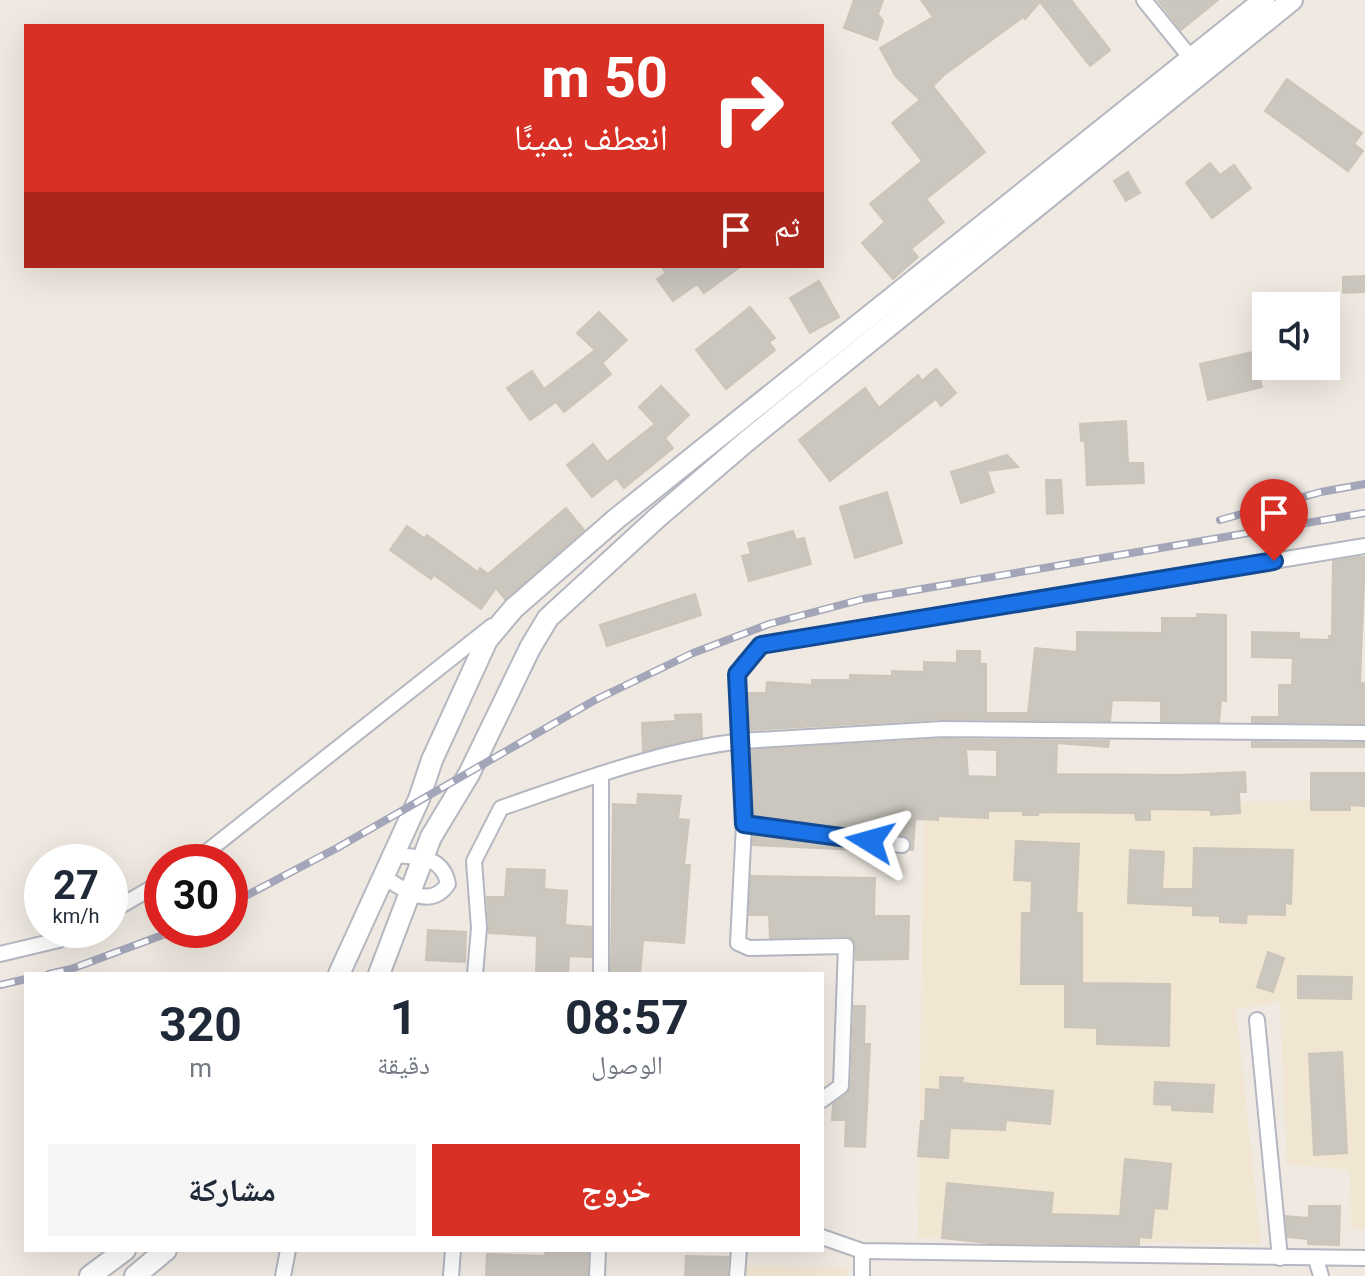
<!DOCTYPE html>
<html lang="ar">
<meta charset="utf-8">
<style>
body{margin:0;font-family:Roboto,"Noto Naskh Arabic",sans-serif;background:#f6f6f7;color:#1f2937;direction:rtl;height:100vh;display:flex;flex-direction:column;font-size:30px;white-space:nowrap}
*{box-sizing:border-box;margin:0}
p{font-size:26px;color:#747a83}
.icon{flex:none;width:44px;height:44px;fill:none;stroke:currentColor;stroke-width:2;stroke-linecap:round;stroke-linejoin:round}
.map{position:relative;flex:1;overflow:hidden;direction:ltr}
.sheet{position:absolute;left:24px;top:972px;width:800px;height:280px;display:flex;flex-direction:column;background:#fff;border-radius:0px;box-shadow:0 8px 32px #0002;direction:rtl}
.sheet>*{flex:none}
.banner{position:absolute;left:24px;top:24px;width:800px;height:244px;border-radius:0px;box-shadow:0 8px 32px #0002;direction:rtl;background:#d93025;color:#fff;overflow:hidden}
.controls{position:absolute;left:1252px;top:292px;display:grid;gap:16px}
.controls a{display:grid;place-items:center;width:88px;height:88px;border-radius:0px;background:#fff;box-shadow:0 8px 32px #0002;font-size:40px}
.speed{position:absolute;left:24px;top:844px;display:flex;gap:16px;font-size:40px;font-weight:700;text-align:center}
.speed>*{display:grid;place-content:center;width:104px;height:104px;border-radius:50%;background:#fff;box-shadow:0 8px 32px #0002;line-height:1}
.speed small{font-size:20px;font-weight:400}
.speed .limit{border:12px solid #d22;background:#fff;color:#111}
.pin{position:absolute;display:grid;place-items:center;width:68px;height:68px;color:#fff;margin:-82px -34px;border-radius:50% 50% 50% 0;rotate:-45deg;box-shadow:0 0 8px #0007}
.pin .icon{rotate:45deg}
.me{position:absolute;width:88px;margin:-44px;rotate:278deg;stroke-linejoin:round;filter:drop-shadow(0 0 6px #0008)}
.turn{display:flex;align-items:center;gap:28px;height:168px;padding:0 24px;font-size:36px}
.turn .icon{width:104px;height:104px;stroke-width:2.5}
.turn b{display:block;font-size:56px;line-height:68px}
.then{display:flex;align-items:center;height:76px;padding:0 24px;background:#0003;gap:16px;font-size:30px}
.eta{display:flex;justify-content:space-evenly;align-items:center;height:136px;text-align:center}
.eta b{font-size:48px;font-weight:700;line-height:56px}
.action{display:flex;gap:16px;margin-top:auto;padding:16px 24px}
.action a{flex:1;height:92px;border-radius:0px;background:#d93025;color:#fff;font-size:32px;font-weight:700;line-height:92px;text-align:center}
.action a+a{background:#f6f6f7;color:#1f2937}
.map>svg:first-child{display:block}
</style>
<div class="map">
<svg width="1365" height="1276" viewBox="0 0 1365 1276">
<rect width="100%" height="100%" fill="#efe9e1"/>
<!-- education -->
<g fill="#f0e6d1">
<path d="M1365,795V1228L1351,1229L1350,1170L1287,1164L1280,1002L1236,1009L1261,1244L918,1238L924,806L1356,800Z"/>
<path d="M730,1266L847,1268V1276H730Z"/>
</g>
<!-- building -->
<g fill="#cbc7bf" stroke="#cbc5ba" stroke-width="2" fill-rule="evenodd">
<path d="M854,0H883L878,14L883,21L877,40L844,28Z"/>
<path d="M921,0H1071L1110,50L1090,66L1040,2L1025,19L1023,17L944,75L933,86L985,152L926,199L944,222L911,249L918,257L893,279L862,243L885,222L870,204L922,161L892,123L920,100L896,77L880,48L933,17Z"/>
<path d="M1158,0H1218L1181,30Z"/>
<path d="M1287,79L1362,133L1354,144L1363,151L1348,171L1265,111Z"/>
<path d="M1210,163L1220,175L1234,165L1251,188L1212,218L1186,183Z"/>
<path d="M1128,172L1140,193L1126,201L1114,181Z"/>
<path d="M661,266H741L704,293L697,284L673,301L657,279L666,273Z"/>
<path d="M1365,276V292L1343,293V277Z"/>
<path d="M819,281L839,317L810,333L790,298Z"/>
<path d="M750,307L775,338L769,342L775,350L726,389L696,350Z"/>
<path d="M599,312L627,340L602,363L611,374L564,412L556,402L530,420L507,388L532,371L544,389L595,350L577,333Z"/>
<path d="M1253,352L1262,387L1208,400L1200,364Z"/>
<path d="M936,369L956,393L941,406L936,399L830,481L799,440L865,388L879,408L918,375L922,381Z"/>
<path d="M661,386L689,415L665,438L673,448L624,488L616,478L592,497L567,465L593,444L607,462L655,424L639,407Z"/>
<path d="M1126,421L1128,463H1143L1144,483L1087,485L1085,441H1081L1080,424Z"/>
<path d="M1007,455L1018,467L987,471L994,492L961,503L951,472Z"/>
<path d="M1046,480H1061L1063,513L1047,514Z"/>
<path d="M887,492L902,543L855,558L840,507Z"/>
<path d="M566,508L584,530L505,599L496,588L481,609L434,575L431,579L390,550L407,526L424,538L427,535L478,572L480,568L488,574Z"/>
<path d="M793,531L796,540L804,538L811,564L749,581L742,556L751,554L748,543Z"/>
<path d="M1359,557H1365L1360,683H1365V723L1252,722V717H1279V685H1292L1293,658L1252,657V632L1299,633V639L1329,640V636H1332L1333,561Z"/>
<path d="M695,594L701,615L607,646L600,625Z"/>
<path d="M1197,614L1226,615V701L1221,700L1219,722L1161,721V701L1112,700L1110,721L943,719L750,730L748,693H766L767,682L812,685V680H850V675L892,676V671L924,672V662L957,663V651H980V664H986V713H1028L1035,648L1077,652V632L1162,633V618H1197Z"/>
<path d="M701,714L702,737L643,751L642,723L676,721L675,715Z"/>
<path d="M943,739L1109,741L1108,747L1057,743L1056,774L1179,775L1245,772L1246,792H1239L1240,813L1211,815V810L1150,809V820H1136L1135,813L1038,812V815H1023V811H988V818L938,816V820L915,819L913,850H911V840L903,835L754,815L751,750ZM966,749L997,750V777L968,776Z"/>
<path d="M1252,742L1365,743V747H1252Z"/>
<path d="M1311,773H1365V806L1350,805V810H1311Z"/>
<path d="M638,794L681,796L678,819L689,820L684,865H690L684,943L643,940L640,974H611L613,804L637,805Z"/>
<path d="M753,835L861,850L753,845Z"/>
<path d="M1016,841L1079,844L1076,913H1082V983L1170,984L1169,1046L1097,1044V1028L1065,1027V984H1021L1022,913H1031L1032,881L1014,880Z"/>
<path d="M1194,848L1293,850L1291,904L1285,903V915L1247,914L1246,923L1220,922V916L1193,915V906L1128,903L1130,850L1164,852L1162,889H1193Z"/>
<path d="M507,869L545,870L544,889L567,891L565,925L591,927V957L569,956L568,974H536L537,936L489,933L487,897H505Z"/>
<path d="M751,876L875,878L874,916H909L908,959L856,960L855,942L847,936L770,938L769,915H749Z"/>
<path d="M428,930L466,932L465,962L426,960Z"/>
<path d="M1268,952L1284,958L1273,992L1257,987Z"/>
<path d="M1298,976L1352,977L1351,999L1298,998Z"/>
<path d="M854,1006H865L864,1044H870L865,1147L845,1146L846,1120H832L833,1104L847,1094L851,1087Z"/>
<path d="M1342,1052L1347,1153L1314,1155L1309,1054Z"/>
<path d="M940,1077L963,1078L962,1083L1053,1091L1050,1124L1006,1120L1005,1130L950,1128L948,1158L918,1156L921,1121H925L926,1089L940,1090Z"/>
<path d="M1155,1082L1214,1085L1212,1112L1172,1110V1105L1154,1104Z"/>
<path d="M1125,1159L1171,1164L1167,1209L1154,1208L1151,1238L1139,1237V1245L989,1243L942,1238L947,1183L1053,1193L1051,1214L1120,1216Z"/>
<path d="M1309,1206H1340L1339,1245L1308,1244V1239L1288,1237L1286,1216L1309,1218Z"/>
<path d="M546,1250H588L587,1276H486L487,1254L545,1256Z"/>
<path d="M686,1256L728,1257L727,1276H685Z"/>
</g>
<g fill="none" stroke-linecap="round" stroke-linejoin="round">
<defs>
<g id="minor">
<path d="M1144,0L1190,57"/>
<path d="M744,824L902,845"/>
<path d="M194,862L492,626"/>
<path d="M384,877C404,890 430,910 448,884C443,856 418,857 394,855"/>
<path d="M110,912L162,882"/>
<path d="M0,954L59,940L77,930"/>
<path d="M475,974L479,928L474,861L501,808C580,781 658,751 741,741L943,729L1365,733"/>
<path d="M601,974V774"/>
<path d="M1257,1020L1280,1258"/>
<path d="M822,1100L841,1086L846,946L749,948L738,943L744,824L737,674L761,645L1365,546"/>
<path d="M822,1237L862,1251L1365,1258"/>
<path d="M1316,1259L1321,1276"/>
<path d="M283,1276L288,1250"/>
<path d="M451,1276L453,1250"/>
<path d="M597,1276L598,1250"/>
<path d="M737,1276L739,1250"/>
<path d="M862,1276V1251"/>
</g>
<g id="secondary">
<path d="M339,974L419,799L432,760L487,640L514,608L616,519L1264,0"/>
<path d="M379,974L431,837L469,774L530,648L548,618L658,517L748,440L1292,0"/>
<path d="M90,1276L125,1250"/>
<path d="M135,1276L166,1250"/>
</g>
</defs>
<!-- minor casing -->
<use href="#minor" stroke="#b4b7c1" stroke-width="18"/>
<!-- secondary casing -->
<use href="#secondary" stroke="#b4b7c1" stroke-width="24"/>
<!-- minor -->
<use href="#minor" stroke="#fff" stroke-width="14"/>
<!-- secondary -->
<use href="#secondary" stroke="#fff" stroke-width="20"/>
<defs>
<g id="rail">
<path d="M1220,520L1321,492L1365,484"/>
<path d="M230,904L337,848L595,700L693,653L769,624L863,599L1365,513"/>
<path d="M49,974L71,969L176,930"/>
<path d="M0,985L26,979"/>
</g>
</defs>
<!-- rail casing -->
<use href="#rail" stroke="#a3a6b8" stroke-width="8"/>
<!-- rail -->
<use href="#rail" stroke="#fff" stroke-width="5" stroke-dasharray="15" stroke-linecap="butt"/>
</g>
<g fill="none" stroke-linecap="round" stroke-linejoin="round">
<defs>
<path id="route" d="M870,841L744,824L737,674L761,645L1274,561"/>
</defs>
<!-- route casing -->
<use href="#route" stroke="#114b97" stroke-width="20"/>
<!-- route -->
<use href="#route" stroke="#1a73e8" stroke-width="14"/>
</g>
</svg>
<div class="controls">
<a><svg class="icon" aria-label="sound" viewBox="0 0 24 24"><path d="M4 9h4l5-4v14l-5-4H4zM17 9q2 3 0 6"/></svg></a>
</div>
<div class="speed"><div>27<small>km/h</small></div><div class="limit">30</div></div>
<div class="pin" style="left:1274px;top:561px;background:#d93025"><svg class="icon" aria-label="arrive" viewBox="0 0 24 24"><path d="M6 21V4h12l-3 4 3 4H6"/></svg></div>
<svg class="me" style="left:870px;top:841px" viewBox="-20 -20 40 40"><path d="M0-17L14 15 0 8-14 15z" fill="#1a73e8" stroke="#fff" stroke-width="4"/></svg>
<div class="banner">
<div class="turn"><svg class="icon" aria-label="right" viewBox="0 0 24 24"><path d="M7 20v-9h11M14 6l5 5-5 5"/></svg><div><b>50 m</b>انعطف يمينًا</div></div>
<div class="then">ثم<svg class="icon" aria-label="arrive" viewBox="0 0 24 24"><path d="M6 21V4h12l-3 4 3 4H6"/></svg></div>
</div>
<section class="sheet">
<div class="eta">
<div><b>08:57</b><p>الوصول</p></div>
<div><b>1</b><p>دقيقة</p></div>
<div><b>320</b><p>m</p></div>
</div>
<div class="action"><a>خروج</a><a>مشاركة</a></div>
</section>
</div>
